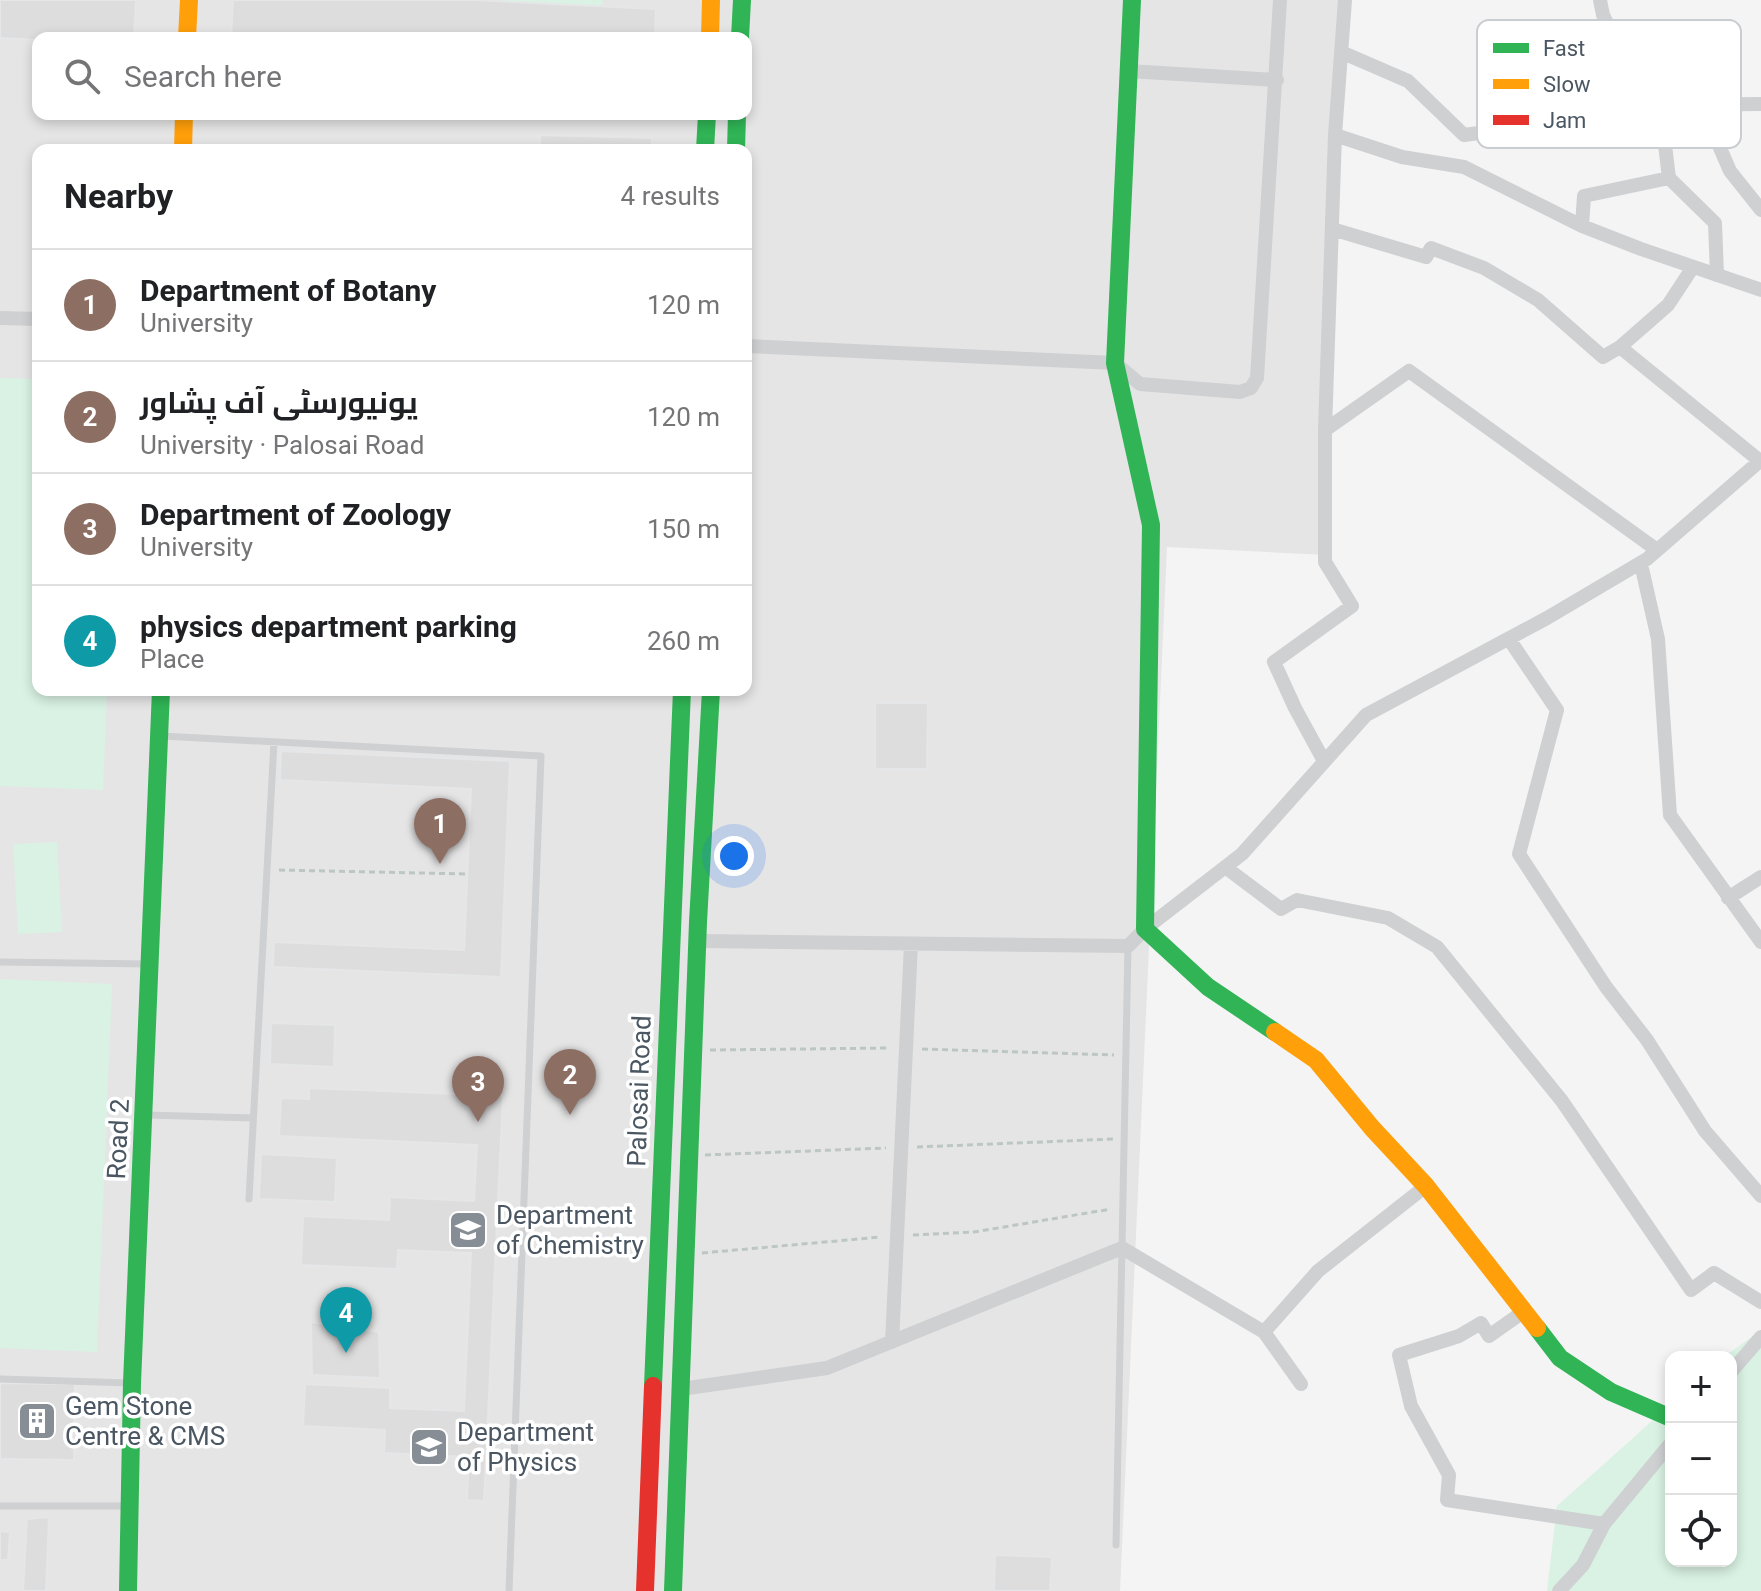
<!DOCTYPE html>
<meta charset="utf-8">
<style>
:root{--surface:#fff;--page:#f6f6f6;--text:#202124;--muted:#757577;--line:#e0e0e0;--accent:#d93025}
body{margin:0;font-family:Roboto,Cairo,sans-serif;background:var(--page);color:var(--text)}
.controls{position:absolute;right:24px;bottom:24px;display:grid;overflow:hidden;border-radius:16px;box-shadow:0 4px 12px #0003}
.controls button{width:72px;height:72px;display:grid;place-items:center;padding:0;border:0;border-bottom:2px solid var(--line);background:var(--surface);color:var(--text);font:40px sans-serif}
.you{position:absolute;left:734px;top:856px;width:28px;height:28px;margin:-20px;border:6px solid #fff;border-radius:50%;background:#1a73e8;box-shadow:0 0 0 12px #1a73e833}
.badge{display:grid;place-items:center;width:52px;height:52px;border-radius:50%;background:var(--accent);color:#fff;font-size:26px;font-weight:700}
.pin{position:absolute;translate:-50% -66px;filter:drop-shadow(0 2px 4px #0008)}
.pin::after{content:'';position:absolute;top:42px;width:28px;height:24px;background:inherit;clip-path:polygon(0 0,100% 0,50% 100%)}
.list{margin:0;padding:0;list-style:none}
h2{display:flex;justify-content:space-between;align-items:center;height:104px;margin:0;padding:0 32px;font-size:34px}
h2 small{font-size:26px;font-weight:400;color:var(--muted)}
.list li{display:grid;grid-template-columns:52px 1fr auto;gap:24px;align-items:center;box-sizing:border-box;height:112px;padding:0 32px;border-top:2px solid var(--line)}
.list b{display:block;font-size:30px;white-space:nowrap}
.list p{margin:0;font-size:26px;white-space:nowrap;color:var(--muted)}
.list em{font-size:26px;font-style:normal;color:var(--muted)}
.icon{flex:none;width:44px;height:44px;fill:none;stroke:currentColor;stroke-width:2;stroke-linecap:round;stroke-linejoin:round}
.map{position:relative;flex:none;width:1761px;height:1591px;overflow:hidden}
.search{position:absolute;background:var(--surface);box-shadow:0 4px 12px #0003;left:32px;top:32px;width:720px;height:88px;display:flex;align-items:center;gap:20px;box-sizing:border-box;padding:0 28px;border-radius:16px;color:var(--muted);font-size:30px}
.panel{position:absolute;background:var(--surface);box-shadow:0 4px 12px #0003;left:32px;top:144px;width:720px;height:552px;border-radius:16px}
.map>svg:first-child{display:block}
.education{fill:#e6e5e6;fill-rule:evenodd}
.green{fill:#d9f2e3}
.building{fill:#ddddde;stroke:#e5e6e7;stroke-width:2}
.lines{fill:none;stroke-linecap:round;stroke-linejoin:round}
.path{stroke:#bcc7c4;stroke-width:3;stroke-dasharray:6 4;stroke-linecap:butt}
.lane{stroke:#ced0d2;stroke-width:7}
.street{stroke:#ced0d2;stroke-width:14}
.fast{stroke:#30b455;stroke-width:18}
.slow{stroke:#ff9f0a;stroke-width:18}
.jam{stroke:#e5322d;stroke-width:18}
.labels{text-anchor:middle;stroke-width:7;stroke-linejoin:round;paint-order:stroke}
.street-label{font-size:26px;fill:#4a5661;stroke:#fff}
.poi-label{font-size:26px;fill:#4a5661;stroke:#fff;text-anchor:start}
.key{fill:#fff;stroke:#c9ccd0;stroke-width:2}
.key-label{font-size:22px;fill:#4a5661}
</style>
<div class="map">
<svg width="1761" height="1591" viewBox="0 0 1761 1591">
<rect width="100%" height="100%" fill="#f4f4f4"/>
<path class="education" d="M0 0H1345L1325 555 1167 547 1120 1591H0ZM38 38H746V114H38ZM38 150H746V690H38Z"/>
<path class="green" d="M475 0H603L602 7Z
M0 378 38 379V690H107L103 790 0 786Z
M57 842 62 932 18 934 13 844Z
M0 979 112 984 97 1352 0 1348Z
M1761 1330V1591H1547L1557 1506 1671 1404V1561H1731V1357H1724Z"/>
<path class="building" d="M0 0H136L134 38H38V40L0 38Z
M233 0H475L656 9 655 38H231Z
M540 135 652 138V150H540Z
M236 147 329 150H236Z
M466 690H539V693Z
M875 703H928L927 769H875Z
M281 751 510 761 501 977 273 967 274 942 464 950 471 789 280 780Z
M271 1023 335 1025 334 1067 270 1064Z
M309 1088 503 1096 484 1501 467 1500 469 1457 384 1453 385 1430 303 1426 305 1384 390 1388V1408L464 1411 471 1253 398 1250 397 1269 301 1265 303 1216 389 1220 390 1197 474 1201 477 1145 279 1136 281 1098 309 1099Z
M261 1154 337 1158 335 1202 259 1199Z
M311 1322 379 1332 380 1378 312 1375Z
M0 1383 75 1384 74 1460 0 1459Z
M49 1517 46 1591H23L27 1519Z
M0 1531 10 1532 8 1560H0Z
M995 1555 1052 1557 1050 1591H994Z"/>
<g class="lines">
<path class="path" d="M279 870 468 874
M922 1049 1114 1055
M710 1050 890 1048
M917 1147 1114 1139
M705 1155 886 1148
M913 1235 974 1232 1111 1209
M702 1253 881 1237"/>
<path class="lane" d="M162 736 541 756 509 1591
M0 962 149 964
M147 1115 253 1118
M249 1199 274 742
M0 1379 130 1383
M0 1506H126
M1116 1545 1128 947"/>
<path class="street" d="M1600 0 1603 15 1634 78 1654 105 1665 145 1669 178 1715 223 1717 275
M1341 52 1408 81 1464 135 1583 119 1654 105 1761 104
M1128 71 1277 80
M1701 104 1730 171 1761 210
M1335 135 1402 157 1464 167 1582 226 1641 249 1761 290
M1582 226 1584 196 1669 178
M1332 229 1426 257 1431 248 1484 268 1538 300 1603 357 1620 347
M1693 267 1668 305 1620 347 1760 461
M0 318 38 319
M746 346 1115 363 1140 384 1240 392 1251 388 1257 378 1280 0
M1325 430 1335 135 1345 0
M1641 564 1658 639 1670 815 1761 942
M1509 639 1557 710 1519 854 1606 987 1647 1040 1705 1131 1761 1196
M1324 761 1295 708 1274 662 1352 606 1325 562V430L1409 371 1657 550
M1225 867 1281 909 1297 900 1388 918 1437 947 1562 1101 1691 1290 1714 1273 1761 1302
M1728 898 1761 877
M698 941 1128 946 1145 929 1242 854 1366 715 1547 618 1647 559 1761 460
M1523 1312 1489 1336 1481 1323 1459 1336 1399 1355 1411 1406 1449 1475 1447 1500 1604 1524
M1264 1332 1318 1271 1426 1186
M892 1342 911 944
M1731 1372 1761 1337
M681 1389 827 1368 1122 1248 1264 1332 1301 1384
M1559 1591 1583 1565 1604 1524 1671 1443"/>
<path class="fast" d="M1132 0 1115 363 1151 525 1145 929 1208 987 1275 1032
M740 38 742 0
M705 150 707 114
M736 150 737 114
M1537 1328 1560 1358 1611 1392 1671 1418
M653 1386 682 690
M128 1591 132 1383 161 690
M673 1591 698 922 711 690"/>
<path class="slow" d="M187 38 189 0
M710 38 711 0
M183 150 184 114
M1275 1032 1316 1060 1372 1128 1426 1186 1537 1328"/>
<path class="jam" d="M645 1591 653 1386"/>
</g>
<defs>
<g id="university-square" transform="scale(2)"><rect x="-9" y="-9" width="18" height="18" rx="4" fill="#868d94" stroke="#fff"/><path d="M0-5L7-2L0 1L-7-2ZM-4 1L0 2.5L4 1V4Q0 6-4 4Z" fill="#fff"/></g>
<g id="building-square" transform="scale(2)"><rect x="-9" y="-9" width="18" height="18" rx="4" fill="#868d94" stroke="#fff"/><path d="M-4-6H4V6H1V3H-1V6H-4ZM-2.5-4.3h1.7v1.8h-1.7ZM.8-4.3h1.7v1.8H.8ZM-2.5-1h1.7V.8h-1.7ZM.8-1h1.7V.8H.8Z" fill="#fff"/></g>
</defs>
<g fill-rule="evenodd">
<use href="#university-square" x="468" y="1230"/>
<use href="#building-square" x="37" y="1421"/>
<use href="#university-square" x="429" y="1447"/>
</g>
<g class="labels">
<g class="street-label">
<text transform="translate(639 1091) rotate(-88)" y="9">Palosai Road</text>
<text transform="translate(118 1139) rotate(-87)" y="9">Road 2</text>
</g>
<g class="poi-label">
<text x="496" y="1224">Department<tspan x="496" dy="30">of Chemistry</tspan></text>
<text x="65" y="1415">Gem Stone<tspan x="65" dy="30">Centre &amp; CMS</tspan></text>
<text x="457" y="1441">Department<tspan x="457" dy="30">of Physics</tspan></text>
</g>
</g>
<rect x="1477" y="20" width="264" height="128" rx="12" class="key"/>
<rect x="1493" y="43" width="36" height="10" fill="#30b455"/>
<rect x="1493" y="79" width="36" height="10" fill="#ff9f0a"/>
<rect x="1493" y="115" width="36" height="10" fill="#e5322d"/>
<g class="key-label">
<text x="1543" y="56">Fast</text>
<text x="1543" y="92">Slow</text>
<text x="1543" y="128">Jam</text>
</g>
</svg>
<div class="controls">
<button>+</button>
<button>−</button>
<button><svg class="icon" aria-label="locate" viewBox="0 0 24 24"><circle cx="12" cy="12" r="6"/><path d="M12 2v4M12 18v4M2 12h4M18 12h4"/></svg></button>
</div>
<div class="you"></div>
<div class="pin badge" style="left:440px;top:864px;background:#8d6e63">1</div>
<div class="pin badge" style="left:570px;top:1115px;background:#8d6e63">2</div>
<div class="pin badge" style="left:478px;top:1122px;background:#8d6e63">3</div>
<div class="pin badge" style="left:346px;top:1353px;background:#0f9aa8">4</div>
<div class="search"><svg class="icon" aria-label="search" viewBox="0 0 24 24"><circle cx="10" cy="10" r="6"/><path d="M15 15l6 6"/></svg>Search here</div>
<section class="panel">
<h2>Nearby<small>4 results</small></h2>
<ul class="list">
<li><span class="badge" style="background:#8d6e63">1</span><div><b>Department of Botany</b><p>University</p></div><em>120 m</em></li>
<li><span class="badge" style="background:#8d6e63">2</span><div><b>یونیورسٹی آف پشاور</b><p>University · Palosai Road</p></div><em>120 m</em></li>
<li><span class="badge" style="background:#8d6e63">3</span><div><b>Department of Zoology</b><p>University</p></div><em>150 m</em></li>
<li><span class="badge" style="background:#0f9aa8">4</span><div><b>physics department parking</b><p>Place</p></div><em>260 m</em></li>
</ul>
</section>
</div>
